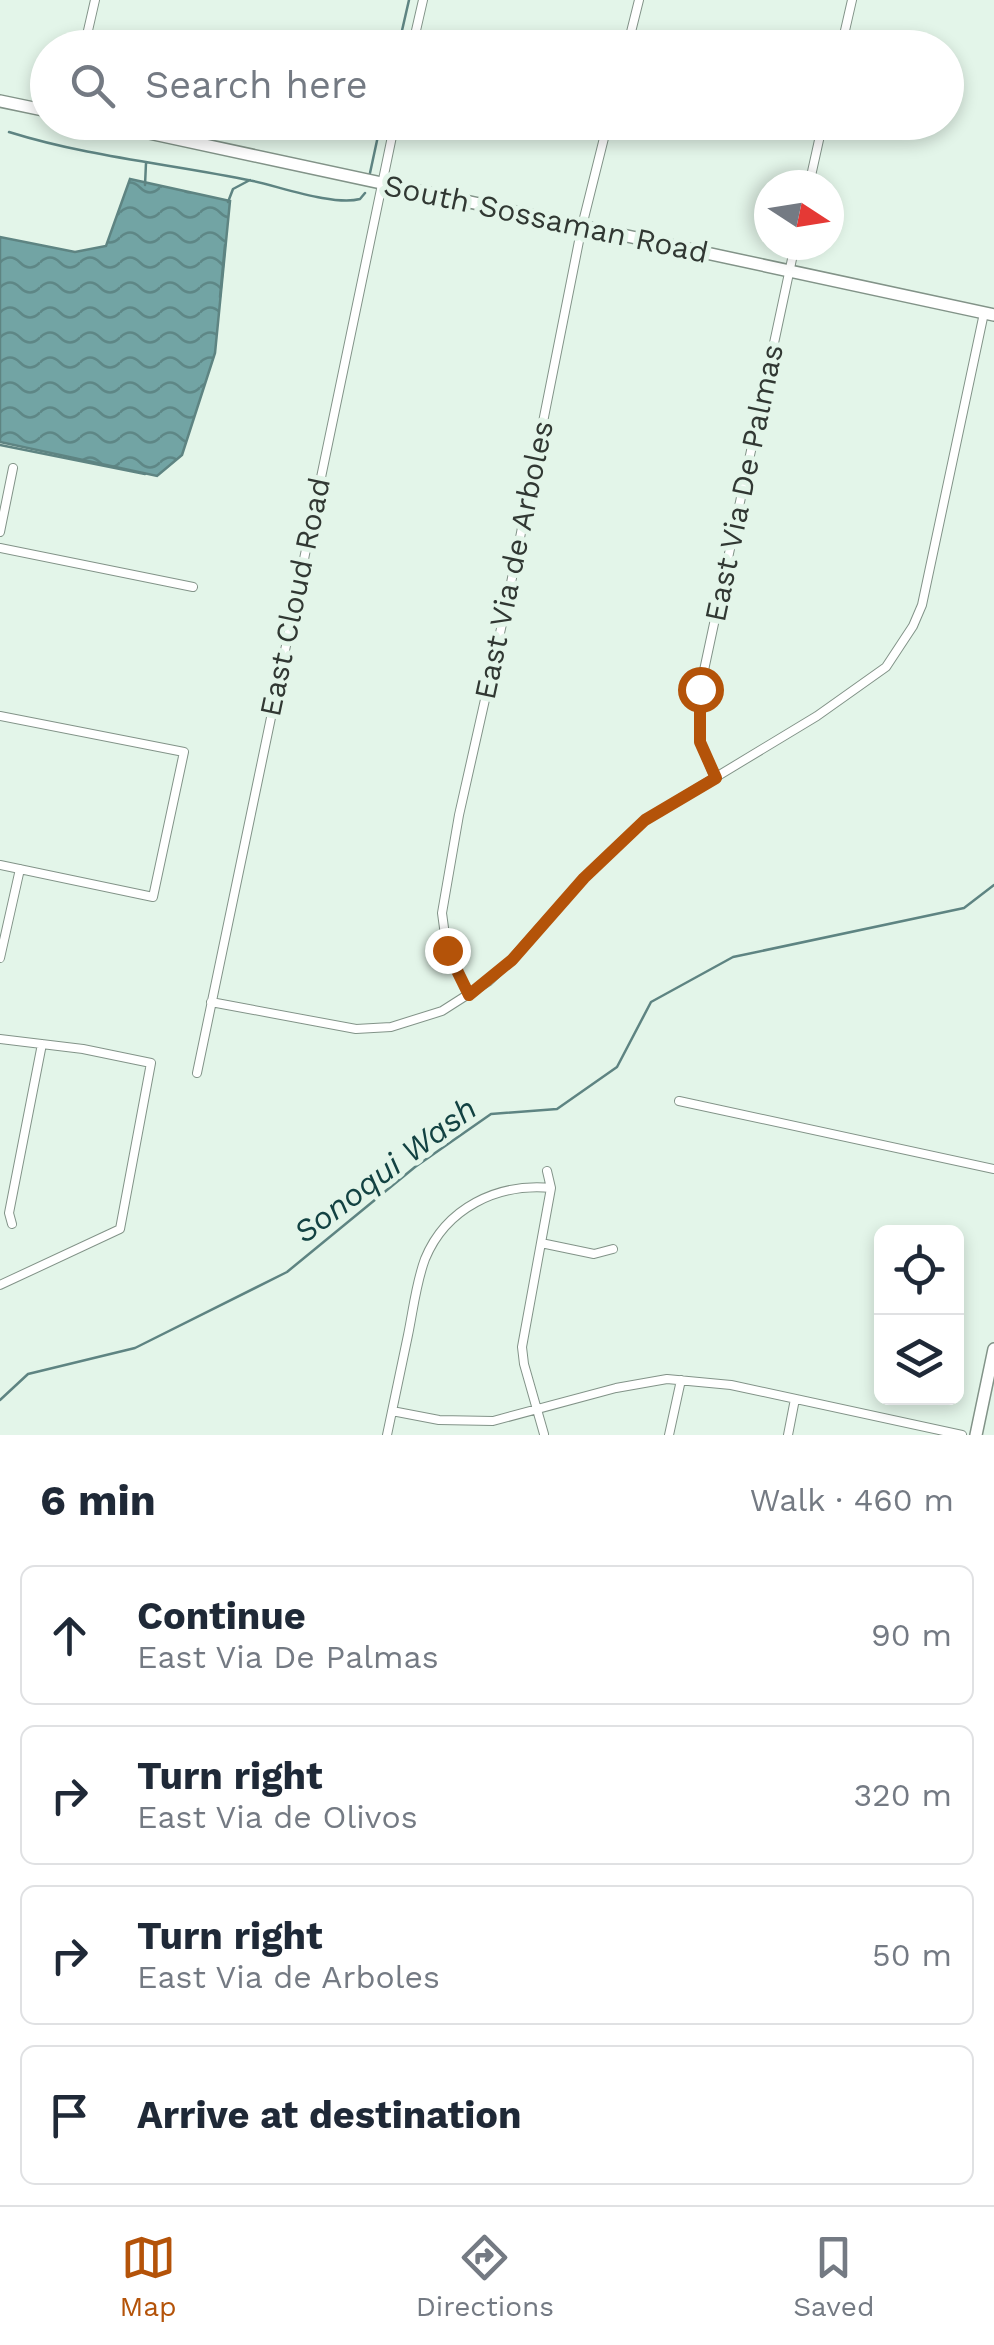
<!DOCTYPE html>
<meta charset="utf-8">
<style>
:root{--surface:#fff;--page:#f2f2f3;--text:#1f2937;--muted:#747a83;--line:#e0e1e3;--accent:#b45309}
body{margin:0;font-family:"Work Sans",sans-serif;background:var(--page);color:var(--text)}
.controls{position:absolute;right:30px;bottom:30px;display:grid;overflow:hidden;border-radius:15px;box-shadow:0 5px 15px #0003}
.controls button{width:90px;height:90px;display:grid;place-items:center;padding:0;border:0;border-bottom:2px solid var(--line);background:var(--surface);color:var(--text);font:50px sans-serif}
.compass{position:absolute;left:754px;top:170px;width:90px;height:90px;border-radius:50%;background:var(--surface);box-shadow:0 5px 15px #0003;rotate:102deg}
.stop{position:absolute;width:30px;height:30px;margin:-22px;border:8px solid #b45309;border-radius:50%;background:#fff}
.stop.end{background:#b45309;border-color:#fff;box-shadow:0 2px 10px #0008}
.list{margin:0;padding:0;list-style:none}
h2{display:flex;justify-content:space-between;align-items:center;height:130px;margin:0;padding:0 40px;font-size:42px}
h2 small{font-size:32px;font-weight:400;color:var(--muted)}
.list li{display:grid;grid-template-columns:65px 1fr auto;gap:30px;align-items:center;box-sizing:border-box;height:140px;margin:0 20px 20px;padding:0 20px;border:2px solid var(--line);border-radius:15px}
.list b{display:block;font-size:38px;white-space:nowrap}
.list p{margin:0;font-size:32px;white-space:nowrap;color:var(--muted)}
.list em{font-size:32px;font-style:normal;color:var(--muted)}
.icon{flex:none;width:55px;height:55px;fill:none;stroke:currentColor;stroke-width:2;stroke-linecap:round;stroke-linejoin:round}
.map{position:relative;flex:none;width:994px;height:1435px;overflow:hidden}
.search{position:absolute;background:var(--surface);box-shadow:0 5px 15px #0003;left:30px;right:30px;top:30px;height:110px;display:flex;align-items:center;gap:25px;box-sizing:border-box;padding:0 35px;border-radius:55px;color:var(--muted);font-size:38px}
.sheet{height:770px;background:var(--surface)}
nav{display:flex;justify-content:space-around;align-items:center;box-sizing:border-box;height:140px;border-top:2px solid var(--line);background:var(--surface);font-size:28px;color:var(--muted)}
nav a{display:grid;justify-items:center;gap:5px}
nav .on{color:var(--accent)}
.map>svg:first-child{display:block}
.water{fill:url(#water-waves);stroke:#5e8482;stroke-width:2.5}
.lines{fill:none;stroke-linecap:round;stroke-linejoin:round}
.stream{stroke:#5e8482;stroke-width:2.5}
.minor-casing{stroke:#829388;stroke-width:10}
.secondary-casing{stroke:#829388;stroke-width:14}
.minor{stroke:#fff;stroke-width:8}
.secondary{stroke:#fff;stroke-width:11}
.route{stroke:#b45309;stroke-width:12}
.labels{text-anchor:middle;stroke-width:10;stroke-linejoin:round;paint-order:stroke}
.street-label{font-size:30px;fill:#313833;stroke:#e3f5e9}
.water-label{font-size:32px;font-style:italic;fill:#124242;stroke:#e3f5e9}
</style>
<div class="map">
<svg width="994" height="1435" viewBox="0 0 994 1435">
<defs>
<pattern id="water-waves" width="16" height="10" patternUnits="userSpaceOnUse" patternTransform="scale(2.5)"><rect width="16" height="10" fill="#72a4a4"/><path d="M0 5q4-4 8 0t8 0" fill="none" stroke="#5e8786"/></pattern>
</defs>
<rect width="100%" height="100%" fill="#e3f5e9"/>
<path class="water" d="M130 179 230 201 215 353 182 455 157 476 0 442V237L75 252 106 246Z"/>
<g class="lines">
<path class="stream" d="M398 48 409 0
M9 132C89 157 171 164 253 181 281 187 334 206 360 199L365 193
M370 173 381 122
M145 185 146 163
M228 202 233 189 250 180
M220 297 225 245
M0 445 145 474
M0 1400 28 1374 135 1348 287 1272 415 1167 491 1114 557 1109 617 1067 651 1002 733 957 964 908 994 885"/>
<g class="minor-casing">
<path id="minor" d="M84 48 95 0
M412 48 423 0
M627 48 639 0
M841 48 852 0
M809 185 823 122
M0 532 13 468
M0 548 193 587
M0 716 184 752 153 897 0 865
M715 778 700 742V689L795 245
M0 958 20 869
M469 995 447 950 442 913 459 815 509 593 582 226 608 122
M211 1002 356 1029 391 1027 442 1011 489 981 511 960 584 878 645 820 817 716 886 667 913 626 922 605 984 313
M0 1039 83 1049 151 1063 120 1229 0 1285
M197 1073 395 122
M679 1101 994 1169
M12 1224 9 1213 42 1044
M541 1243 594 1254 613 1249
M392 1411 439 1420 493 1421 616 1388 667 1379 731 1385 962 1435
M544 1434 524 1364 522 1347 551 1188 547 1171
M387 1435C394 1402 401 1369 408 1335 413 1311 416 1283 425 1259 446 1208 497 1183 551 1188
M669 1435 681 1380
M788 1435 795 1399"/>
</g>
<g class="secondary-casing">
<path id="secondary" d="M0 101 48 111
M98 122 994 315
M976 1435 994 1349"/>
</g>
<use href="#minor" class="minor"/>
<use href="#secondary" class="secondary"/>
</g>
<g class="lines">
<path class="route" d="M447 950 469 995 512 960 584 878 645 820 716 778 700 742V689"/>
</g>
<g class="labels">
<g class="street-label">
<text transform="translate(546 219) rotate(12)" y="10">South Sossaman Road</text>
<text transform="translate(744 483) rotate(-78)" y="10">East Via De Palmas</text>
<text transform="translate(514 560) rotate(-78)" y="10">East Via de Arboles</text>
<text transform="translate(295 597) rotate(-78)" y="10">East Cloud Road</text>
</g>
<g class="water-label">
<text transform="translate(385 1170) rotate(-37)" y="11">Sonoqui Wash</text>
</g>
</g>
</svg>
<div class="controls">
<button><svg class="icon" aria-label="locate" viewBox="0 0 24 24"><circle cx="12" cy="12" r="6"/><path d="M12 2v4M12 18v4M2 12h4M18 12h4"/></svg></button>
<button><svg class="icon" aria-label="layers" viewBox="0 0 24 24"><path d="M12 4l9 5-9 5-9-5zM3 14l9 5 9-5"/></svg></button>
</div>
<svg class="compass" viewBox="-18 -18 36 36"><path d="M0-13l5 13h-10z" fill="#e53935"/><path d="M0 13l5-13h-10z" fill="#747a83"/></svg>
<div class="stop" style="left:700px;top:689px"></div>
<div class="stop end" style="left:447px;top:950px"></div>
<div class="search"><svg class="icon" aria-label="search" viewBox="0 0 24 24"><circle cx="10" cy="10" r="6"/><path d="M15 15l6 6"/></svg>Search here</div>
</div>
<section class="sheet">
<h2>6 min<small>Walk · 460 m</small></h2>
<ul class="list">
<li><svg class="icon" aria-label="ahead" viewBox="0 0 24 24"><path d="M12 20V5M6 11l6-6 6 6"/></svg><div><b>Continue</b><p>East Via De Palmas</p></div><em>90 m</em></li>
<li><svg class="icon" aria-label="right" viewBox="0 0 24 24"><path d="M7 20v-9h11M14 6l5 5-5 5"/></svg><div><b>Turn right</b><p>East Via de Olivos</p></div><em>320 m</em></li>
<li><svg class="icon" aria-label="right" viewBox="0 0 24 24"><path d="M7 20v-9h11M14 6l5 5-5 5"/></svg><div><b>Turn right</b><p>East Via de Arboles</p></div><em>50 m</em></li>
<li><svg class="icon" aria-label="arrive" viewBox="0 0 24 24"><path d="M6 21V4h12l-3 4 3 4H6"/></svg><div><b>Arrive at destination</b></div></li>
</ul>
</section>
<nav>
<a class="on"><svg class="icon" aria-label="map" viewBox="0 0 24 24"><path d="M3 6l6-2 6 2 6-2v14l-6 2-6-2-6 2zM9 4v14M15 6v14"/></svg>Map</a>
<a><svg class="icon" aria-label="directions" viewBox="0 0 24 24"><path d="M12 3l9 9-9 9-9-9zM9 14v-3h6M13 9l2 2-2 2"/></svg>Directions</a>
<a><svg class="icon" aria-label="saved" viewBox="0 0 24 24"><path d="M7 4h10v16l-5-4-5 4z"/></svg>Saved</a>
</nav>
